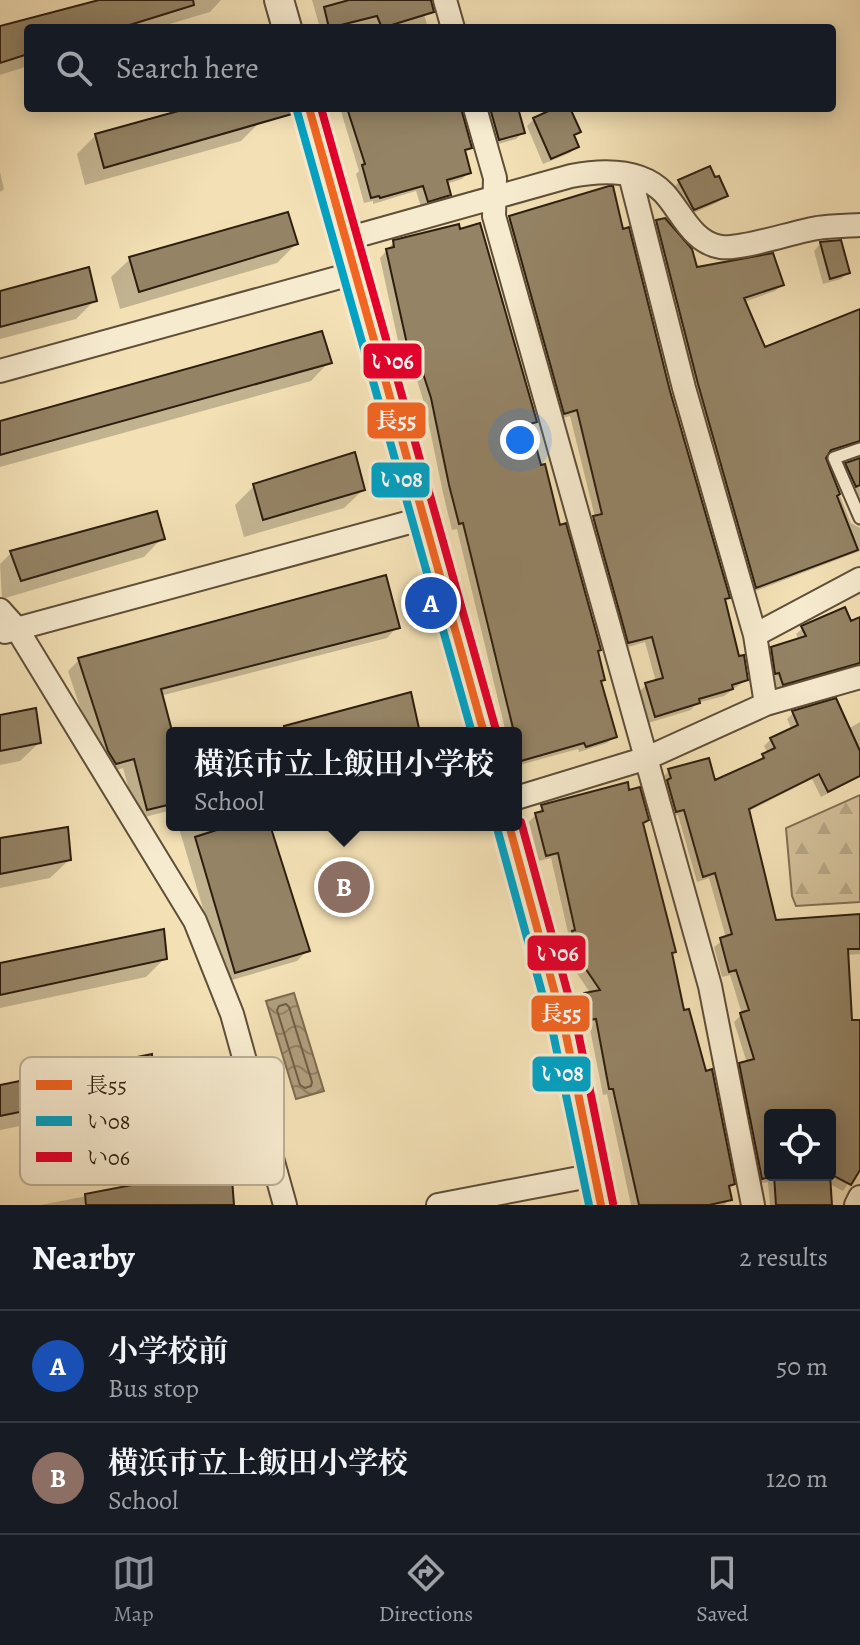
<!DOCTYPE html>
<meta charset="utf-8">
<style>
:root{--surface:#171b24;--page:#242831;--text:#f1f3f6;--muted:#9ea1a6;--line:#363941;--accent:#8c9099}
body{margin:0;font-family:Alegreya,"Noto Serif JP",serif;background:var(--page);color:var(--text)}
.controls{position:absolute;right:24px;bottom:24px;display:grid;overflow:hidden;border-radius:8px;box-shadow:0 4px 20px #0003}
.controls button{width:72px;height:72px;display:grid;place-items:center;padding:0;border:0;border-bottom:2px solid var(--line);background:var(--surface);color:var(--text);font:40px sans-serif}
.you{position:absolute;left:520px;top:440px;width:28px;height:28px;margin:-20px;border:6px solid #fff;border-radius:50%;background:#1a73e8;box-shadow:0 0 0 12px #1a73e833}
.badge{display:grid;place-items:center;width:52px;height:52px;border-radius:50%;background:var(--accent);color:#fff;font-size:26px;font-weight:700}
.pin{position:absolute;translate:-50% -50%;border:4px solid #fff;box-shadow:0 2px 8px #0006}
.popup{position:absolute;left:166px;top:727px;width:356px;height:104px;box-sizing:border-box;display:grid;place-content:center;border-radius:8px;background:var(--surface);filter:drop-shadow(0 2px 6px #0005);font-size:26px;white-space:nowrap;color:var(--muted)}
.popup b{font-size:30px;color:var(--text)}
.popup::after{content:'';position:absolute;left:50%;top:100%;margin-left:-16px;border:16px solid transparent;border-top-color:var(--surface)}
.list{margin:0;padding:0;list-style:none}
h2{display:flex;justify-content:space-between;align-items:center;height:104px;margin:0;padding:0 32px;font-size:34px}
h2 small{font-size:26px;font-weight:400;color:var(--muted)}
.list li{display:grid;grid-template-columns:52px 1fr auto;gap:24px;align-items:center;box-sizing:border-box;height:112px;padding:0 32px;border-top:2px solid var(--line)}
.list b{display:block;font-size:30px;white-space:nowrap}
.list p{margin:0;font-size:26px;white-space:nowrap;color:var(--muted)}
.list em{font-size:26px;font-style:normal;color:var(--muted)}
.icon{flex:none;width:44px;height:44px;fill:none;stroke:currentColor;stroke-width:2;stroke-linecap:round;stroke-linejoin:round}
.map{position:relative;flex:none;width:860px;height:1205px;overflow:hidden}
.search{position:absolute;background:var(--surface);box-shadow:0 4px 20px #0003;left:24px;right:24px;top:24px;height:88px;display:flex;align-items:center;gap:20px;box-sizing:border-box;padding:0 28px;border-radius:8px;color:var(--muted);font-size:30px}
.sheet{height:328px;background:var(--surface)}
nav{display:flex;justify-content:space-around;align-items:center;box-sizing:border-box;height:112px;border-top:2px solid var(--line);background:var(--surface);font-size:22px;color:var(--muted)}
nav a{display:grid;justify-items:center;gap:4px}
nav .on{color:var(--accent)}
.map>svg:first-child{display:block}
.forest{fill:url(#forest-firs);stroke:#806e54;stroke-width:2}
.water{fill:url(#water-waves);stroke:#7c6b51;stroke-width:2}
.shadow{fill:#0003;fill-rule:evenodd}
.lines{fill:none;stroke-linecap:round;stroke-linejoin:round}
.shore{stroke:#6f5e46;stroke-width:2}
.building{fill:#948365;stroke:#2e1e0f;stroke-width:2}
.service-casing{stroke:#5f4e38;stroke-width:15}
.minor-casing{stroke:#5f4e38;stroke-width:26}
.tertiary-casing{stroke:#5f4e38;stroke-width:32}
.service{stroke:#f7ebcf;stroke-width:11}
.minor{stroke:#f7ebcf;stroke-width:22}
.tertiary{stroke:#f7ebcf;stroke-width:28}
.bus-1-casing{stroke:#f7ebcf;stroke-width:14}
.bus-2-casing{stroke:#f7ebcf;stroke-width:14}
.bus-3-casing{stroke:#f7ebcf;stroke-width:14}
.bus-1{stroke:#f26522;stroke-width:8}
.bus-2{stroke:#02a2c4;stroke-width:8}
.bus-3{stroke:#e4002b;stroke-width:8}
.key{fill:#f7ebcf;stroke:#bbae95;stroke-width:2}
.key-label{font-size:22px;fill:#2e1e0f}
.line-badge{stroke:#f7ebcf;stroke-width:3}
.badge-label{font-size:22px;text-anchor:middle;font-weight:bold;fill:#fff}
</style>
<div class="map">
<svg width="860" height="1205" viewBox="0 0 860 1205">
<defs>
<pattern id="forest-firs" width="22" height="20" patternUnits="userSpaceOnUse" patternTransform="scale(2)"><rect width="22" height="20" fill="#d2bf99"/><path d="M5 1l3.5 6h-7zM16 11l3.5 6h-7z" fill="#b5a483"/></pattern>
<pattern id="water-waves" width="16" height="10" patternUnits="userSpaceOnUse" patternTransform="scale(2)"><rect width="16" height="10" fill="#b09e7d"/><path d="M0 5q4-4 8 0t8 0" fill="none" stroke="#908065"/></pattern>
</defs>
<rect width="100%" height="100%" fill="#f3e0b5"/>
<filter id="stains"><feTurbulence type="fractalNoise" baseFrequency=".0025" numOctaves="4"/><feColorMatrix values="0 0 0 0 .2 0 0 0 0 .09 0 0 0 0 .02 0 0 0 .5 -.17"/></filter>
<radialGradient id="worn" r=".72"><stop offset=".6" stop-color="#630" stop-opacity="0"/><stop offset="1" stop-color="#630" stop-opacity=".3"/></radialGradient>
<path class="forest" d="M860 795V902L796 906 792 896 786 828Z"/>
<path class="water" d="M294 993 324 1091 296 1099 266 1001Z"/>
<path class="shadow" d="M105 0H221L210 12 156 28H28V66L0 75V29Z
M312 0H420L428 28H320Z
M196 108H257L260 122 241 141 85 185 77 154 96 135Z
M340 108H460L470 147 464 153 469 172 462 179 446 184 449 194 442 201 421 207 416 191 373 204V201L364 203 356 174 359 171Z
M480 108H516L522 133 516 139 492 146Z
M560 108H568L578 131 573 137 577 146 570 153 543 164 527 126 534 119Z
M0 172 4 189 0 192Z
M680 181 725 195 718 202 687 216 673 188Z
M510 218 668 392 727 597 723 601 746 680 724 696 697 703 691 710 648 723 639 692 646 685 656 682 645 642 622 649 587 525 595 517 570 416 557 420 503 225Z
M657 222 695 269 782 285 775 291 744 302 764 349 860 311V417L855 441 848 447 824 456 851 523 860 528V551L750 593 650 229Z
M394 242 535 421 528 427 603 680 599 683 614 736 607 743 579 752 578 749 516 766V733H506L457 529 452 530 443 493 425 406 407 348 400 350 380 258Z
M839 242 848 272 841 279 823 284 814 251 820 244Z
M296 244 277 263 120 309 111 277 130 259Z
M0 293 95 300 76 319 0 339Z
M329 362 311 381 0 467V423Z
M860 460V518L840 471 847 465Z
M254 486 363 490 344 508 244 537 235 505Z
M162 538 144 557 2 599 0 564 11 553Z
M860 619V672L776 690 765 655 772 649 799 640 796 634 803 628 850 624Z
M397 627 387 638 160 696 172 739V810L137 819 123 768 105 774 98 762 68 671 79 660Z
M410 694 418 733H266Z
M793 713 848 729 860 722V777L821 797 812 779 747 812 774 922 860 918V954L847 955 851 1022H860V1166L843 1191 828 1183 830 1205H770L768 1182 756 1184 734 1071 740 1064 747 1063 734 1022 742 1014 730 975 722 977 714 947 726 938 709 878 697 882 678 815 669 818 661 788 665 784 663 777 669 771 714 783 756 763 768 754 764 746 771 739 791 728 787 719ZM770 1115H830V1175H770Z
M0 717 39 743 20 761 0 765Z
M543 807 641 825 674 951 671 955 683 1013 733 1184 727 1189 730 1199 724 1205H631L607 1094 603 1095 589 1024 583 1026 578 1002 585 995 591 994 570 963 566 940 569 937 551 858 539 861 529 822Z
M178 825H268L308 950 297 961 225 982Z
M0 840 69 860 50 878 0 888Z
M165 958 146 977 0 1008V965Z
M151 1085 132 1104 0 1130V1087Z
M229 1169 230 1205H40Z"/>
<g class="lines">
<path class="shore" d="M286 1004 289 1007 312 1082 311 1086 305 1088 300 1085 277 1010 279 1006Z"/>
</g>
<path class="building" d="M99 0H193L194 5 120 28H28V54L0 63V26Z
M349 0H431L434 12 382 28 377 16 329 28 324 7Z
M189 108H291L292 114 104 168 95 134Z
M347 108H461L472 148 465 150 471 173 447 180 451 195 428 202 423 186 380 198 379 196 371 198 362 165 365 164Z
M490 108H518L525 133 499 140Z
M555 108H570L581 132 574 135 579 147 551 159 533 118Z
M710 166 715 177 719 176 728 196 694 210 678 180Z
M609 186H613L623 229 629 227 670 391 730 598 725 599 739 656 744 655 748 680 732 685 733 689 699 699 700 703 655 717 645 683 663 678 652 637 628 643 593 516 602 514 577 410 564 414 509 216Z
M288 212 298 244 139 292 129 257Z
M665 218 692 249 697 267 773 253 784 285 744 298 765 347 860 309V441L831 450 826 458 840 494 837 496 858 550 756 588 698 384 656 220Z
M480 223 537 422 530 424 541 465 545 464 560 525 566 523 601 650 598 651 605 680 601 681 617 737 586 747 584 743 521 761 463 523 459 524 449 485 431 398 413 343 407 344 386 249 394 247 393 240 398 239 459 224 460 229Z
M841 240 850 273 830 279 820 242Z
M89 267 97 301 0 327V291Z
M322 331 332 363 0 455V421Z
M355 452 365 490 263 520 253 484Z
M860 458V485L856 487 845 463Z
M157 511 165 539 21 581 10 551Z
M386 575 400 628 161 689 172 731V804L147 810 134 759 116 764 108 751 78 658Z
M845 607 851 621 860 617V663L783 685 779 673 775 674 771 647 806 636 801 626Z
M411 692 420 733H285L284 726Z
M836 698 860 751V776L828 792 819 774 749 809 776 920 860 914V949H848L852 1020H860V1170L851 1185 830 1174V1115H770V1177L762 1179 739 1063 754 1059 740 1013 749 1010 736 970 729 972 720 938 732 934 715 873 703 877 684 810 676 812 667 780 671 778 668 769 709 758 715 780 764 758 762 754 775 748 770 738 798 725 792 711Z
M36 708 41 743 0 751V715Z
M628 782 629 790 640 787 649 820 643 823 676 952 672 953 684 1010 689 1009 706 1071 712 1069 735 1184 729 1186 732 1200 709 1205H639L613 1089H609L596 1019 589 1020 584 993 600 990 577 956 572 931 575 930 558 853 546 856 535 813 543 811 541 805Z
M232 825H270L310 951 235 973 195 837Z
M68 827 71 860 0 874V838Z
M164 929 167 959 0 995V963Z
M152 1054 153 1085 0 1116V1085Z
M231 1166 234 1205H86L85 1194Z
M774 1175H830L832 1205H776Z"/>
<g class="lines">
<g class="service-casing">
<path id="service" d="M860 449 834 458 860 518"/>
</g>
<g class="minor-casing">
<path id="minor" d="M445 0 453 28
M475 108 495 178 494 216 710 986 753 1205
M346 239 571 176C602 170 640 168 664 193 681 211 692 243 721 247 741 250 793 232 817 228 831 226 846 226 860 225
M0 371 355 273
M0 610 17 629 195 921 232 1014 285 1205
M5 632 425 518
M755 635 860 579
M766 704 860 677
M516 798 647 758 766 704 755 635 684 388 630 175
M438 1205 595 1175
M856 1205 860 1197"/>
</g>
<g class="tertiary-casing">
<path id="tertiary" d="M279 0 287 28
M309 108 484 733
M509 825 565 1030 601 1205"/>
</g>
<use href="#service" class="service"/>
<use href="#minor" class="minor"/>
<use href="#tertiary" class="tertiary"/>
<g class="bus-1-casing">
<path id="bus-1" d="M309 108 484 733
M509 825 565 1030 601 1205"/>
</g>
<g class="bus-2-casing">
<path id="bus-2" d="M297 111 472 733
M497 828 553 1033 589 1205"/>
</g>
<g class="bus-3-casing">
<path id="bus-3" d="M321 108 496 730
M521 822 577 1027 613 1203"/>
</g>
<use href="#bus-1" class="bus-1"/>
<use href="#bus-2" class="bus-2"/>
<use href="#bus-3" class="bus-3"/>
</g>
<rect x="20" y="1057" width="264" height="128" rx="12" class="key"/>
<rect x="36" y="1080" width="36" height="10" fill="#f26522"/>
<rect x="36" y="1116" width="36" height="10" fill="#02a2c4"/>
<rect x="36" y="1152" width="36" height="10" fill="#e4002b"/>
<g class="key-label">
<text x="86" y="1093">長55</text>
<text x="86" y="1129">い08</text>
<text x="86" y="1165">い06</text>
</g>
<g class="line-badge">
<rect x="362" y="342" width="61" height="38" rx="8" fill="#e4002b"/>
<rect x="366" y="401" width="61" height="39" rx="8" fill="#f26522"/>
<rect x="370" y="461" width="61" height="38" rx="8" fill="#02a2c4"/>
<rect x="526" y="934" width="61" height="38" rx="8" fill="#e4002b"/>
<rect x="530" y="994" width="61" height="39" rx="8" fill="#f26522"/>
<rect x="531" y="1055" width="61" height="38" rx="8" fill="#02a2c4"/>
</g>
<g class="badge-label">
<text x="392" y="369">い06</text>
<text x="396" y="428">長55</text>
<text x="401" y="487">い08</text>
<text x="557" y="961">い06</text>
<text x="561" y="1021">長55</text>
<text x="562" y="1081">い08</text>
</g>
<rect width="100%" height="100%" filter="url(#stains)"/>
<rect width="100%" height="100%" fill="url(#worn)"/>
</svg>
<div class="controls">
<button><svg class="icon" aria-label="locate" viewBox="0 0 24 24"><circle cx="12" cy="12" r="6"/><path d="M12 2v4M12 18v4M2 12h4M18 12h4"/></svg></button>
</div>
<div class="you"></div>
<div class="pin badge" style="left:431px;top:603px;background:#1a4fb4">A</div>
<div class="pin badge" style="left:344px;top:887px;background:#8d6e63">B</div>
<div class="popup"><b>横浜市立上飯田小学校</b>School</div>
<div class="search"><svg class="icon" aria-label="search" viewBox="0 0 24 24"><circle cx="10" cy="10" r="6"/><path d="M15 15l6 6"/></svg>Search here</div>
</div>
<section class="sheet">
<h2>Nearby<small>2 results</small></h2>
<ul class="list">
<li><span class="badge" style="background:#1a4fb4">A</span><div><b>小学校前</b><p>Bus stop</p></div><em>50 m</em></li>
<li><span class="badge" style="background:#8d6e63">B</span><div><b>横浜市立上飯田小学校</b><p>School</p></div><em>120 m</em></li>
</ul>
</section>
<nav>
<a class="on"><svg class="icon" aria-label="map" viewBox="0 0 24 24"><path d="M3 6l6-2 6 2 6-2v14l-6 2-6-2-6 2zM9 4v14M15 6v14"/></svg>Map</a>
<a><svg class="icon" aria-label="directions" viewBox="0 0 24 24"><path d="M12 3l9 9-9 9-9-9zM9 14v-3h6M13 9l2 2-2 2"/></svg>Directions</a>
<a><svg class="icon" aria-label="saved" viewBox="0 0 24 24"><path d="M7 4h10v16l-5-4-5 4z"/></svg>Saved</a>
</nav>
